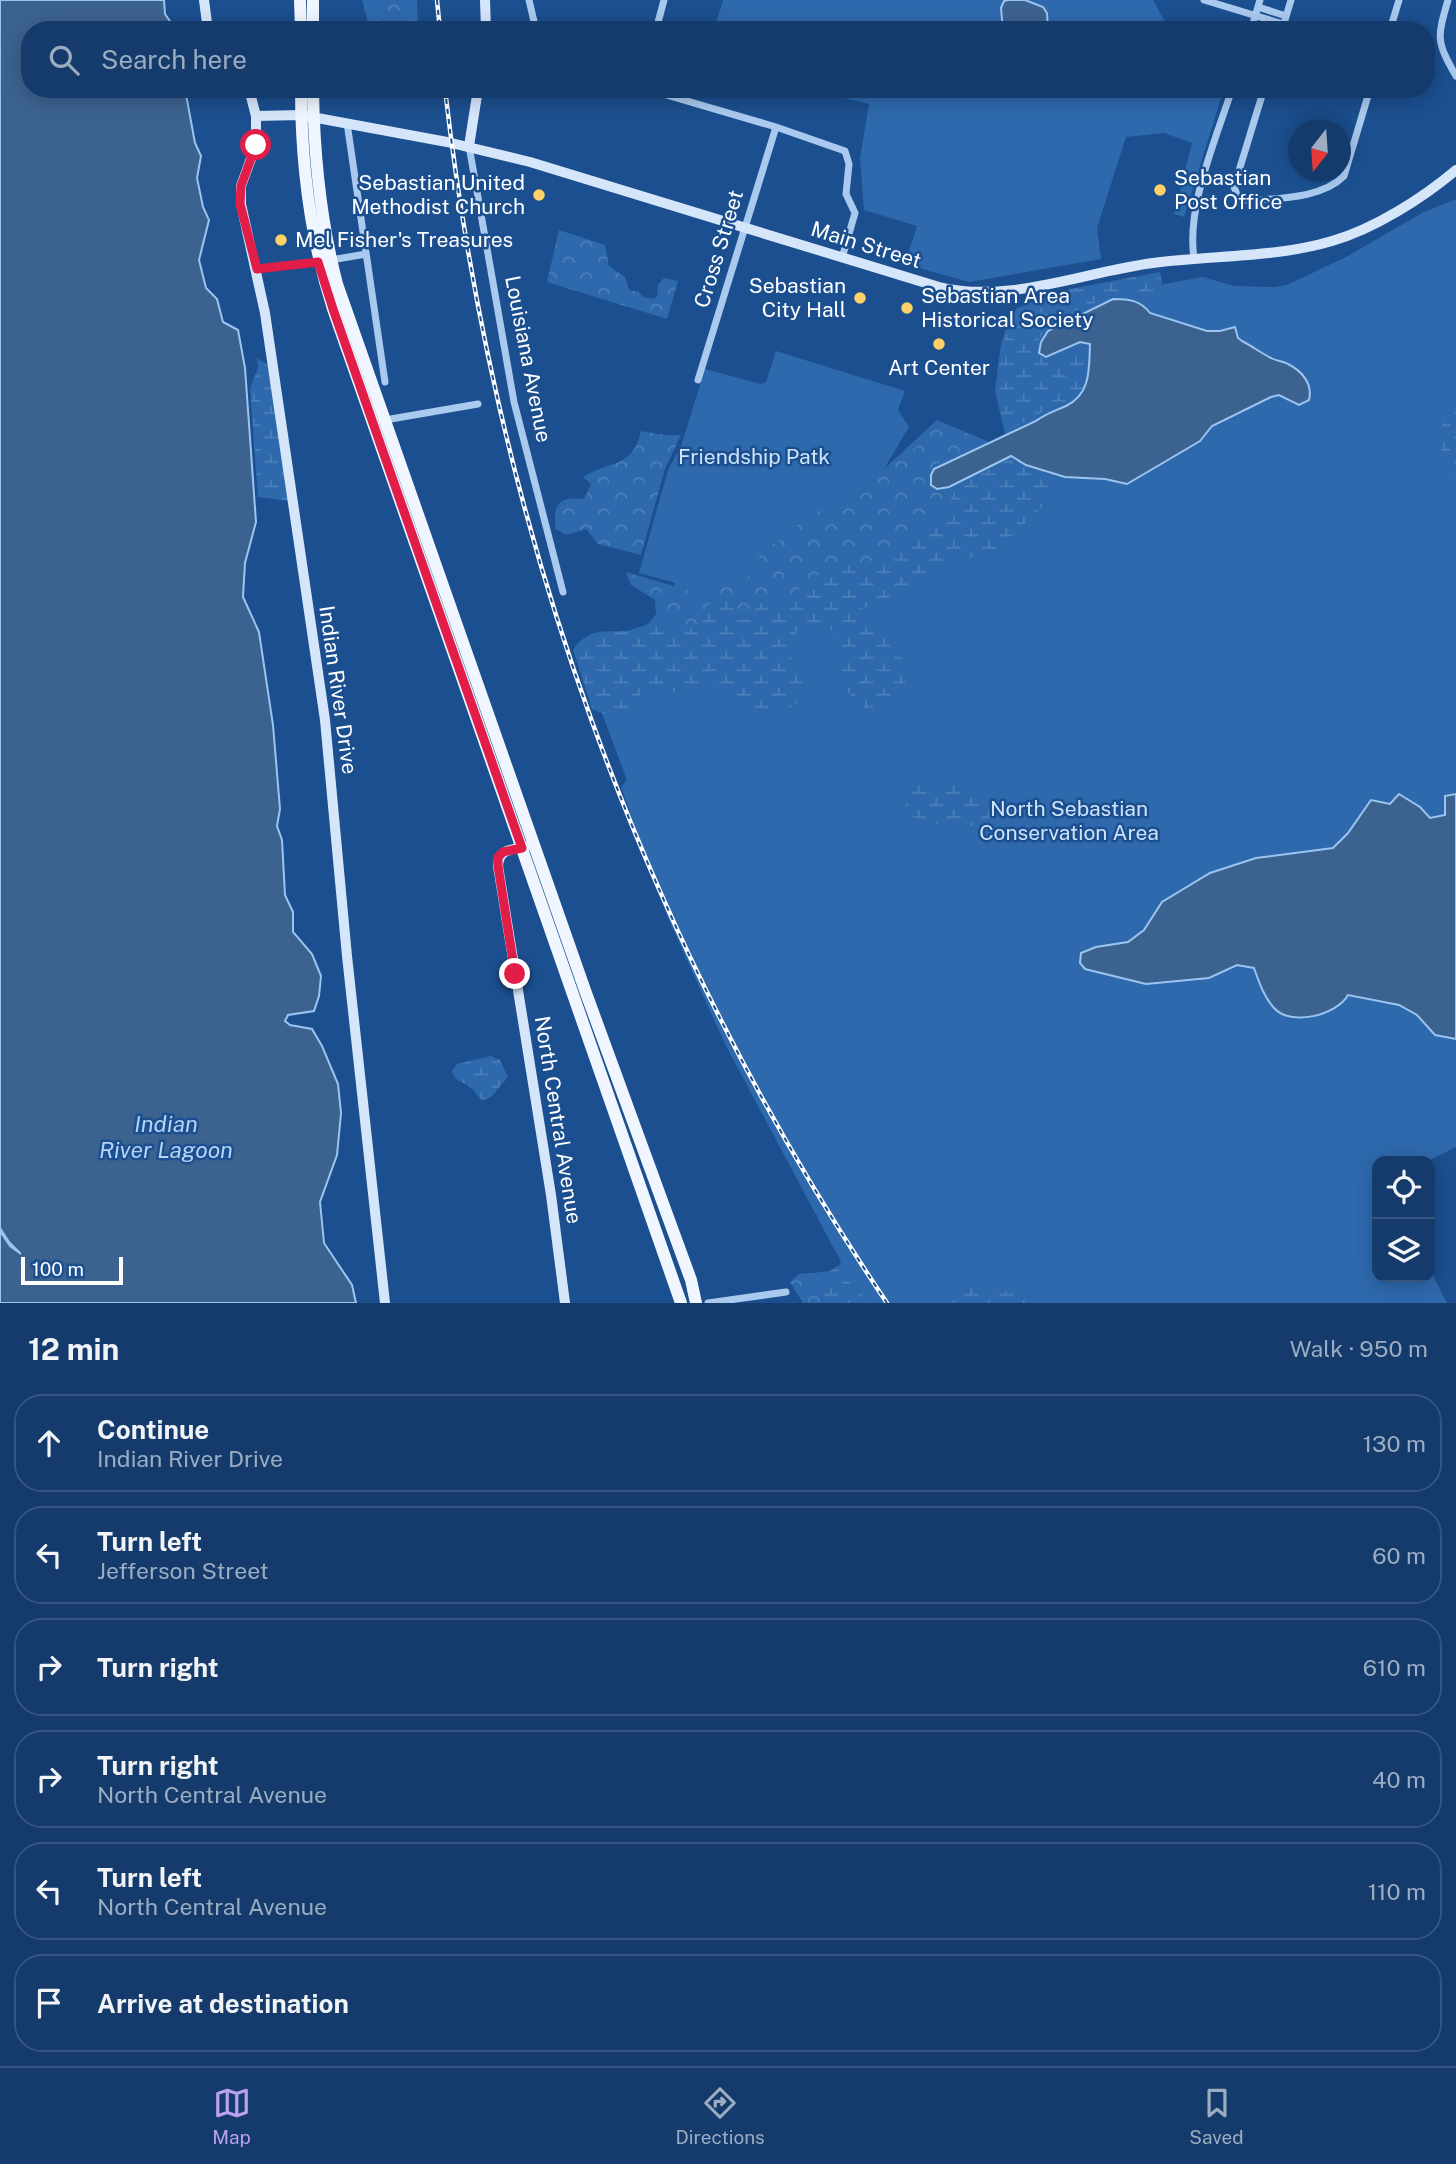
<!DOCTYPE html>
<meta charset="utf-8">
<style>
:root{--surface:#143b6b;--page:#1d4271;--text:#f1f3f6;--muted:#9dadc1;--line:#33557e;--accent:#bca0f2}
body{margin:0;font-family:"Public Sans",sans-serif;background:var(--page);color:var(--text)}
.controls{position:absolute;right:21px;bottom:21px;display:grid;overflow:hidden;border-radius:14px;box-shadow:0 4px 18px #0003}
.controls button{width:63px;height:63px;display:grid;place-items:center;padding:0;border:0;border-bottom:2px solid var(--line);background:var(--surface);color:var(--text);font:35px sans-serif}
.compass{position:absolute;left:1288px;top:119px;width:63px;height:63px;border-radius:50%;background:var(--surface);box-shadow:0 4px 18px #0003;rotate:197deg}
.scale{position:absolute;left:21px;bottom:18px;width:102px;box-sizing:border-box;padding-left:7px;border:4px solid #fff;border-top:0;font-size:19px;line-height:24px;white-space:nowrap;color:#fff;-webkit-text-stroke:5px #1b4f8f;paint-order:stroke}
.stop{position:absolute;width:21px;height:21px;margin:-16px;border:5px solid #e11d48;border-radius:50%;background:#fff}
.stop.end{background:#e11d48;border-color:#fff;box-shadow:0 2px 7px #0008}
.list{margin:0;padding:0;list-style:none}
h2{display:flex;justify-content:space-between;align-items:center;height:91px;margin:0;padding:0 28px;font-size:30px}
h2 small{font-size:23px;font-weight:400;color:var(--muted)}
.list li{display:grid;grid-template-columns:46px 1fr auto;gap:21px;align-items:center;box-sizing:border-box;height:98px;margin:0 14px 14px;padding:0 14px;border:2px solid var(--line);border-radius:28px}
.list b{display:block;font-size:26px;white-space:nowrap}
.list p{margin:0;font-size:23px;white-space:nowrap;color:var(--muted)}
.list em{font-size:23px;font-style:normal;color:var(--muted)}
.icon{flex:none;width:38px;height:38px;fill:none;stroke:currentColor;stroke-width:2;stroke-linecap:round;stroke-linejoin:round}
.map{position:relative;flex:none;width:1456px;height:1303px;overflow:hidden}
.search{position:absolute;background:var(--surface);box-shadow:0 4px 18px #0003;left:21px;right:21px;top:21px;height:77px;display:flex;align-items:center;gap:18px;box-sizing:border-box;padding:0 24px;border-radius:28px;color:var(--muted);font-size:26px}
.sheet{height:763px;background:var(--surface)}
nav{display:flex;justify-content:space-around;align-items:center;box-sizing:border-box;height:98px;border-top:2px solid var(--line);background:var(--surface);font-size:19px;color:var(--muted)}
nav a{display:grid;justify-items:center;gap:4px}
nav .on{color:var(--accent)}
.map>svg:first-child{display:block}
.green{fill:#2e69ad}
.forest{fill:url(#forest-crowns)}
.wetland{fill:url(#wetland-marsh)}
.water{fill:#3c6290;stroke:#9cc4f0;stroke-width:2}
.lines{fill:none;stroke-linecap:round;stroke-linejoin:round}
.street{stroke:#a9c9ee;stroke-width:7}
.secondary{stroke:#d6e6fa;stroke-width:10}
.primary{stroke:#f0f6ff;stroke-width:12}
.rail-casing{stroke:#fff;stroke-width:4.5}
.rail{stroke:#1b4f8f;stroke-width:2;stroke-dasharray:5;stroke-linecap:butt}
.route{stroke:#e11d48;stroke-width:9}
.poi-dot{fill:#ffd166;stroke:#1b4f8f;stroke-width:2.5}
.labels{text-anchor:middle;stroke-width:5;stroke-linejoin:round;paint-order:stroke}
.poi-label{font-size:21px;fill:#fff;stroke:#1b4f8f;text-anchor:start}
.street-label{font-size:21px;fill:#fff;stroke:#1b4f8f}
.park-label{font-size:21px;fill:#cfe3fa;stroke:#1b4f8f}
.water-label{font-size:23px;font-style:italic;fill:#b5d3f5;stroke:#1b4f8f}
</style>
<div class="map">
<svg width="1456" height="1303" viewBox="0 0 1456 1303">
<defs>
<pattern id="forest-crowns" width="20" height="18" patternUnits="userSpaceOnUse" patternTransform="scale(1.75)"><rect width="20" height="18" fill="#2e69ad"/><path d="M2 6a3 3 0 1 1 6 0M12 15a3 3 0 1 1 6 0" fill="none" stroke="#4d80b9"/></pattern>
<pattern id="wetland-marsh" width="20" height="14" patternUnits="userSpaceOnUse" patternTransform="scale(1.75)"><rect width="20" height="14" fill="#2e69ad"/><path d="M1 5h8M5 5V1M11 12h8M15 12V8" fill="none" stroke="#4d80b9"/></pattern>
</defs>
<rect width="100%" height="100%" fill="#1b4f8f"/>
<path class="green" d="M723 0H1153L1170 30H714Z
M809 89H1224L1184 217 1174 214 1192 143 1164 133 1126 137 1097 228 1101 259 969 282 905 264 917 226 864 210 860 158 869 104Z
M1456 199V1147L1428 1161H1377V1277H1430V1270L1447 1303H871L843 1276 839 1265 841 1262 725 1044 667 916 621 787 627 780 577 647 665 619 675 583 639 573 668 470 681 446 705 369 761 384 766 382 776 351 905 391 898 410 909 427 884 469 937 420 989 442 1005 434 995 391 1001 344 1011 312 1203 277 1234 286 1274 287 1287 285 1346 257 1424 212Z"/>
<path class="forest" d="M362 0H417L418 30H370Z
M559 230 605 245 609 266 625 277 629 290 639 292 643 297 654 299 657 296 658 285 664 278 678 281 667 319 547 282Z
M943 425 975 436 981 442 933 466 925 473 929 488 937 492 956 487 947 509 902 552 878 559 834 567 806 582 794 596 758 604 749 619 742 621 726 593 703 637 691 628 665 622 656 614 655 600 631 585 626 572 697 593 713 581 742 587 765 547 779 542 795 527 841 495 876 480 883 475 894 460 908 456 928 434Z
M641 431 665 435H681L665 469 641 555 598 544 586 529 566 535 556 529C552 505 559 495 584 499L591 484 583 477C611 460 633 468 641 431Z
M823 1272 821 1303H803L790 1282 799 1274Z"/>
<path class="wetland" d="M1160 272 1162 283 1156 293 1113 296 1082 307 1060 322 1048 326 1038 341 1036 354 1047 360 1081 345H1087L1085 383 1081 391 1063 404 1047 408 1032 419 1005 430C991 377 996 358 1017 308L1070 289Z
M257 358 269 366 289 501 258 497 250 388 258 368Z
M1456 411V486L1453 484 1435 432Z
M1010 459 1025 468 1069 481 999 549 946 565 887 598 855 612 859 624 882 632 892 650 910 665 903 690 886 707 865 708 841 686V635L824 626 803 621 792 641 789 655 799 667 804 690 794 706C783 710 768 716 756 715 739 712 719 686 713 672L687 692H642L630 713 604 714 592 709 573 650C593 619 621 639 645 626 649 624 653 618 656 614L665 622 691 628 703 637C702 613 702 605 726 593L742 620 749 619 758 604 794 596 806 583 835 567 878 559 902 552 947 509 956 487Z
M924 781 956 785 980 793 1011 811 1009 821C976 826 931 833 904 811L909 793Z
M491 1056 500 1060 508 1077 491 1097 483 1100C476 1096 476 1091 470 1087 462 1081 455 1082 452 1071L457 1064Z
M839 1265 843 1276 871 1303H821L823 1272 830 1271Z
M979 1283 1045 1303H936L956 1286Z"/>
<path class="water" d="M0 0H164L165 14 176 30H30V89H185L195 143 201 156 197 178 203 207 209 220 199 260 206 288 217 299 223 322 238 330 245 368 256 522 245 563 243 597 259 632 273 725 280 809 277 826 282 840 285 895 293 912V932L312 954 321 976 319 996 314 1011 288 1015 285 1021 290 1025 312 1029 322 1046 338 1084 341 1113 337 1155 320 1202 324 1243 352 1285 356 1303H0V1231L10 1246 21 1254 9 1242 0 1228Z
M1008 0H1025L1043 7 1047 13 1048 30H1003L1001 8 1004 1Z
M1113 299C1129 299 1140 300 1150 313L1207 331H1220L1235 327 1238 338 1242 341C1252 346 1261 353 1271 358 1276 361 1283 361 1288 364 1302 371 1313 384 1309 400L1299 405 1279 395 1271 397 1212 426 1200 441 1127 484 1105 479 1065 477 1026 465 1011 456 949 487 937 489 931 485V475L934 469 1036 421C1045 414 1055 411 1066 406 1091 394 1089 369 1090 344L1080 342 1046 357 1039 353 1041 342 1048 331Z
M1399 794 1420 807 1430 818 1445 815V796L1456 794V1039L1435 1035 1417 1015 1399 1005 1348 995C1337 1015 1291 1027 1274 1008 1264 997 1259 982 1254 968L1237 965 1209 978 1146 984 1085 969 1080 963 1081 953 1096 947 1128 942 1144 930 1162 902 1210 873 1256 858 1333 848 1348 833 1371 800 1390 804Z"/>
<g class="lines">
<path class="street" d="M529 0 536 30
M1204 0 1283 24
M1448 0C1437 38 1436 41 1456 76
M1258 7 1286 16
M1253 23 1274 30
M656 30 664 0
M1251 30 1260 0
M1282 30 1291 0
M1390 30 1399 0
M646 89 776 127 845 151 849 164 846 194 855 213 842 258
M1264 89 1234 187 1238 197 1248 201C1278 198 1321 199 1344 176L1370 89
M347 123 385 382
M469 146 514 402 563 592
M1194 258C1186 207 1216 139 1232 89
M331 260 366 254
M257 269 318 262
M698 380 776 127
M385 420 478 404
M708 1303 786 1292"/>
<path class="secondary" d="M204 0 207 23 211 30
M485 0 486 30
M249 89 256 116V145L241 186V204L265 313 325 720 347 956 385 1303
M256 116 301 115 447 142 530 162 939 287C1010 304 1083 272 1153 263 1212 255 1275 258 1332 241 1374 229 1423 198 1456 170
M469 146 478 89
M528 846C512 850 499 848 498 866L551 1195 565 1303"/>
<path class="primary" d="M300 0 301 30
M313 0V30
M301 89C301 165 310 237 333 309L681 1303
M313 89C314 156 320 219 337 284L586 993 691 1280 696 1303"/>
<g class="rail-casing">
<path id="rail" d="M437 0 440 30
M445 89C495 527 641 937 887 1303"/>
</g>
<use href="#rail" class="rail"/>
</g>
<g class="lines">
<path class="route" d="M256 145 241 186 240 204 257 269 318 262 333 309 522 848 503 852 498 857V866L515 974"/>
</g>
<g class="poi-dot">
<circle cx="1160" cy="190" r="7"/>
<circle cx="539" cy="195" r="7"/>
<circle cx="281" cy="240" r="7"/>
<circle cx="860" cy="298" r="7"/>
<circle cx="907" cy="308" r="7"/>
<circle cx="939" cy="344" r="7"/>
</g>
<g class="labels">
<g class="poi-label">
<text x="1174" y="185">Sebastian<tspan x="1174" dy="24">Post Office</tspan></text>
<text x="525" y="190" text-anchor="end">Sebastian United<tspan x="525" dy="24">Methodist Church</tspan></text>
<text x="295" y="247">Mel Fisher's Treasures</text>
<text x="846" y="293" text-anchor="end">Sebastian<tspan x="846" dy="24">City Hall</tspan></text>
<text x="921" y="303">Sebastian Area<tspan x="921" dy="24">Historical Society</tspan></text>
<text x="939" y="375" text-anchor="middle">Art Center</text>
</g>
<g class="street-label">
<text transform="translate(866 245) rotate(17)" y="7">Main Street</text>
<text transform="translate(719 249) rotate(-73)" y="7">Cross Street</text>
<text transform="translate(528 359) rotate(79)" y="7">Louisiana Avenue</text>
<text transform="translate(338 690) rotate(82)" y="7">Indian River Drive</text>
<text transform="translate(558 1120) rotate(81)" y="7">North Central Avenue</text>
</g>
<g class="park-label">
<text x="754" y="464">Friendship Patk</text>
<text x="1069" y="816">North Sebastian<tspan x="1069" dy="24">Conservation Area</tspan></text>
</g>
<g class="water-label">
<text x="166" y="1132">Indian<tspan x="166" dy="26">River Lagoon</tspan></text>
</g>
</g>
</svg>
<div class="controls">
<button><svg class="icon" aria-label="locate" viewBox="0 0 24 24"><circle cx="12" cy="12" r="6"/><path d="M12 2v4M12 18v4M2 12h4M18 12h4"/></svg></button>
<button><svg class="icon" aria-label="layers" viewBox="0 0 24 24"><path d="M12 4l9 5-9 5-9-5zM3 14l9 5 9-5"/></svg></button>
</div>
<svg class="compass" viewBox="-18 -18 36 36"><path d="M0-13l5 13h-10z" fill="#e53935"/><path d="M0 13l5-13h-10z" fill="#9dadc1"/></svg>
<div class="scale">100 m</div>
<div class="stop" style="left:256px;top:145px"></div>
<div class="stop end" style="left:515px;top:974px"></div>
<div class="search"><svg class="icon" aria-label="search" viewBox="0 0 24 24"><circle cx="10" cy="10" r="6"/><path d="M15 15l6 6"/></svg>Search here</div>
</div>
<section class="sheet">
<h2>12 min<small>Walk · 950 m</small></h2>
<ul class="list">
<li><svg class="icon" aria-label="ahead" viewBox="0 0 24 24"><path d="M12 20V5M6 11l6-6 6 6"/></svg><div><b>Continue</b><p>Indian River Drive</p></div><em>130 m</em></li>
<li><svg class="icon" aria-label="left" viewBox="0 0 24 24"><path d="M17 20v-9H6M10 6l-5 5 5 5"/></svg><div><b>Turn left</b><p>Jefferson Street</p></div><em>60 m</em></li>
<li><svg class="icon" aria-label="right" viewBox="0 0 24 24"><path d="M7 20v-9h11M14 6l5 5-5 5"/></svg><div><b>Turn right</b></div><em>610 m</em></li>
<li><svg class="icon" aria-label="right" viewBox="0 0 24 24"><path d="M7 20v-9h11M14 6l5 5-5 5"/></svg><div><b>Turn right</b><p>North Central Avenue</p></div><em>40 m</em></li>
<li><svg class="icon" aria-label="left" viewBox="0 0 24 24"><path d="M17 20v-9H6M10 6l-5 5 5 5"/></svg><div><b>Turn left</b><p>North Central Avenue</p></div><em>110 m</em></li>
<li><svg class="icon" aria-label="arrive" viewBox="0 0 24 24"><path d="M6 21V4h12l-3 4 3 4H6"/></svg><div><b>Arrive at destination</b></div></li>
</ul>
</section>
<nav>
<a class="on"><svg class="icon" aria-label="map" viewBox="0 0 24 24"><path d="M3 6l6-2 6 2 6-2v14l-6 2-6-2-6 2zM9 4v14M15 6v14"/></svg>Map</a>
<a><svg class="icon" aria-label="directions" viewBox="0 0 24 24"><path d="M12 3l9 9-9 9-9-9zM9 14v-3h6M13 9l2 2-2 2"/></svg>Directions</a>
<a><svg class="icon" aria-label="saved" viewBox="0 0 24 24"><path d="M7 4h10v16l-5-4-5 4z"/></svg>Saved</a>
</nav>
